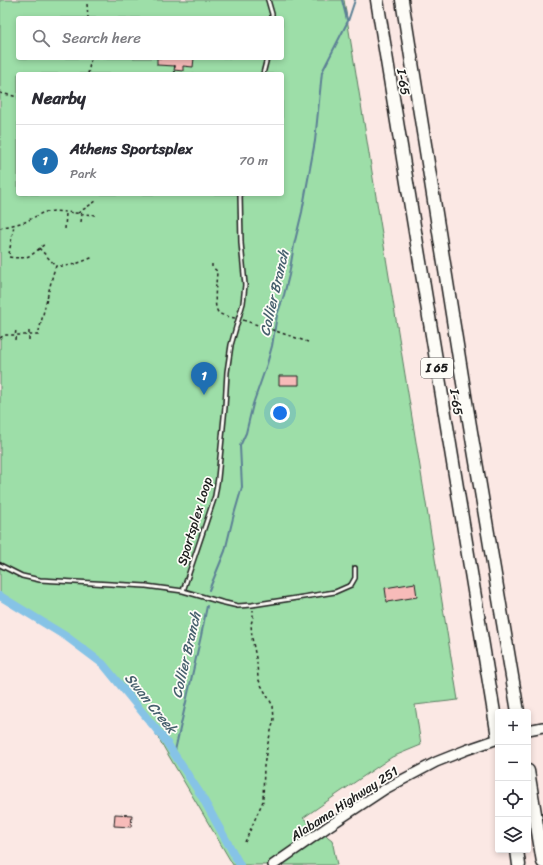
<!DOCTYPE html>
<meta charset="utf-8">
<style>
:root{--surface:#fff;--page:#f7f7f7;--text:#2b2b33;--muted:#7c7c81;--line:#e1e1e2;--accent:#1f6fb2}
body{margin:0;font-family:Sriracha,sans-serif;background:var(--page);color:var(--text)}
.controls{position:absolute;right:12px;bottom:12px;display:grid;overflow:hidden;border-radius:4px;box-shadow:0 2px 6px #0003}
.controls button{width:36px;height:36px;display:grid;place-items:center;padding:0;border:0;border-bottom:1px solid var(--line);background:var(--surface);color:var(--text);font:20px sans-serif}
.you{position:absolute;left:280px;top:413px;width:14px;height:14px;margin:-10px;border:3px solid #fff;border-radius:50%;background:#1a73e8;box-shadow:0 0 0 6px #1a73e833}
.badge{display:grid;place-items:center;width:26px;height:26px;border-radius:50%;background:var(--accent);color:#fff;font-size:13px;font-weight:700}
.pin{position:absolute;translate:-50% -33px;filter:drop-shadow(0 1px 2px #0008)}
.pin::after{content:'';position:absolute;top:21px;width:14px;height:12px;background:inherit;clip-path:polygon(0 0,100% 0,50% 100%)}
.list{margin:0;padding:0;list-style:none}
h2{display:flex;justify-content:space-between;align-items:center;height:52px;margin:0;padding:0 16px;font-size:17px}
h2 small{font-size:13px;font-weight:400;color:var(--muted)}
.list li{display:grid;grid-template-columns:26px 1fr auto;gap:12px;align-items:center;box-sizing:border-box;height:72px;padding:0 16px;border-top:1px solid var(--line)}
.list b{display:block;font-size:15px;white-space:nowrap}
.list p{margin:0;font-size:13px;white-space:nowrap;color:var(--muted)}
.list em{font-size:13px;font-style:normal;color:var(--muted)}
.icon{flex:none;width:22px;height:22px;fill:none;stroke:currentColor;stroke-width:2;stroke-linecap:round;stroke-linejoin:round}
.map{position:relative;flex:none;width:543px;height:865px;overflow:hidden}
.search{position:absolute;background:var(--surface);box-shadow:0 2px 6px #0003;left:16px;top:16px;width:268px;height:44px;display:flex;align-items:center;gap:10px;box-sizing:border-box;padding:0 14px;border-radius:4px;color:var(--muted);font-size:15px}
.panel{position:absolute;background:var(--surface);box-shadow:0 2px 6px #0003;left:16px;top:72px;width:268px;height:124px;border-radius:4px}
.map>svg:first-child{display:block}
.green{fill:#9ddea8;stroke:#5c7d62;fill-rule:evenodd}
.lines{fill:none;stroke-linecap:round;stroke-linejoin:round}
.stream{stroke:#5c8095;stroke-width:2}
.canal{stroke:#86c3e6;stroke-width:8}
.building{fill:#f7bbb9;stroke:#1c1c1c}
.lane-casing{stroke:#1c1c1c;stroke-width:6}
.secondary-casing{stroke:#1c1c1c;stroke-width:12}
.highway-casing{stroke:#1c1c1c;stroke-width:15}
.path{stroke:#1c1c1c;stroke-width:1.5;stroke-dasharray:3 3;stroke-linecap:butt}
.lane{stroke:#fdfcf7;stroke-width:3}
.secondary{stroke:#fdfcf7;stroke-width:9}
.highway{stroke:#fdfcf7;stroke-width:12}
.labels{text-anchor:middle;stroke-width:3.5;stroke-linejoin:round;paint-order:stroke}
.shield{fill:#fdfcf7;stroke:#605f5e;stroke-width:1}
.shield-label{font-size:12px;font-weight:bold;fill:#1c1c1c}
.street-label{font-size:13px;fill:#1c1c1c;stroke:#fdfcf7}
.water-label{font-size:14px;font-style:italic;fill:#465f6d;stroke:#fdfcf7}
</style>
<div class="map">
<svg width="543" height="865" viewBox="0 0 543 865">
<rect width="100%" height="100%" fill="#fbe8e4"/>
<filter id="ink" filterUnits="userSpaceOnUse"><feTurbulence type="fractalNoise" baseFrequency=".025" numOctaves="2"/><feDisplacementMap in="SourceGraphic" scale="8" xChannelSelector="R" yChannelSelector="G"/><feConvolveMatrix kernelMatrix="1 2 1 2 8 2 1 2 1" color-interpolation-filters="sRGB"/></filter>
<g filter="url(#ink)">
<path class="green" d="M0 0H344L458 700 415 705 421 745 392 757 336 795 303 818 332 840 337 865H233L153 729 125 689 98 662 68 637 0 596ZM18 18H282V58H18ZM18 74H282V194H18Z"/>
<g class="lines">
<path class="stream" d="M342 0 347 20
M209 590 225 551 233 518 242 487 240 446 246 433 253 404 267 364 272 346 277 315 284 295 289 275 294 245 302 212 315 141 322 72 348 21 355 0
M174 755 201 636 207 606"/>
<path class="canal" d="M0 596 67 637 103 664 165 740 201 795 240 865"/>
</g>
<path class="building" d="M157 58H194L193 67 183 66V71L174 70 175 66 157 65Z
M279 376H299V385H279Z
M415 583 417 597 387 602 385 588Z
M115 814 132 815 131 827 114 826Z"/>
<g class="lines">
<g class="lane-casing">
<path id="lane" d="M268 0 272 14V18
M263 74 267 58
M0 565 22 576 40 580 146 586 183 591 221 602 238 606 252 605 335 592 351 585 355 578V568
M183 591 215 496 218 478 225 407 227 372 231 345 243 303 245 285 241 243 240 194"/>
</g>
<g class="secondary-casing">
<path id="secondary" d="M528 730 543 727
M273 865 329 826 385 789 436 762 466 750 498 739"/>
</g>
<g class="highway-casing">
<path id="highway" d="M377 0 498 737
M402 0 467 408 518 712
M528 771 543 862
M517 850 519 865"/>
</g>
<path class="path" d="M87 4 88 18
M88 74 91 58
M174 74 175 65
M0 93 18 97
M78 213 96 201
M81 222 82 214
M0 228 25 222 44 212 55 211 95 215
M65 229 66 213
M39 248 56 266
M9 254 14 225
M9 257C30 260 31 255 46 243
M212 264V267L217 271C217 279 212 308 219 313 223 316 230 317 235 318
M243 320 308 342
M0 338 5 335H38L53 274 56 266C69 267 79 263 91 258L93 256
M15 340 16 328
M29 340V329
M245 842 263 801 264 766 267 747 274 719 273 706 261 685 258 678 257 663 252 638 251 624 253 618V610"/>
<use href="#lane" class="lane"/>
<use href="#secondary" class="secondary"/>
<use href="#highway" class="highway"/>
</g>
</g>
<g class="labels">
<rect class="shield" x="421" y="358" width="32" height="20" rx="3"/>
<g class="shield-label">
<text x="437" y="372">I 65</text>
</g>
<g class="street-label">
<text transform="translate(404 82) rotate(81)" y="5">I-65</text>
<text transform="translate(457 402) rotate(81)" y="5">I-65</text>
<text transform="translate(194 521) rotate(-73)" y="5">Sportsplex Loop</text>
<text transform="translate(344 803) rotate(-33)" y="5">Alabama Highway 251</text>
</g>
<g class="water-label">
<text transform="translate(274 293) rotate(-77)" y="5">Collier Branch</text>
<text transform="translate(186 655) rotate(-77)" y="5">Collier Branch</text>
<text transform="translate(151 703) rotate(51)" y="5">Swan Creek</text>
</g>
</g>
</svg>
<div class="controls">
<button>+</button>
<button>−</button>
<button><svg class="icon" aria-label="locate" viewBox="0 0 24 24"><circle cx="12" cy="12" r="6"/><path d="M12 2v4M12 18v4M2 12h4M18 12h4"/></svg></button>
<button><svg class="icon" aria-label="layers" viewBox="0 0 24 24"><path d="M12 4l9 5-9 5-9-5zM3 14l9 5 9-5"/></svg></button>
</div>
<div class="you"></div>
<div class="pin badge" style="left:204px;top:395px">1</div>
<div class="search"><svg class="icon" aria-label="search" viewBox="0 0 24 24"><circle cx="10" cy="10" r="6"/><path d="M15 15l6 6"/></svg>Search here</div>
<section class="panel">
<h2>Nearby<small></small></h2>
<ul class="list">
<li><span class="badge">1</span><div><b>Athens Sportsplex</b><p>Park</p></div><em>70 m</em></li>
</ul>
</section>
</div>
